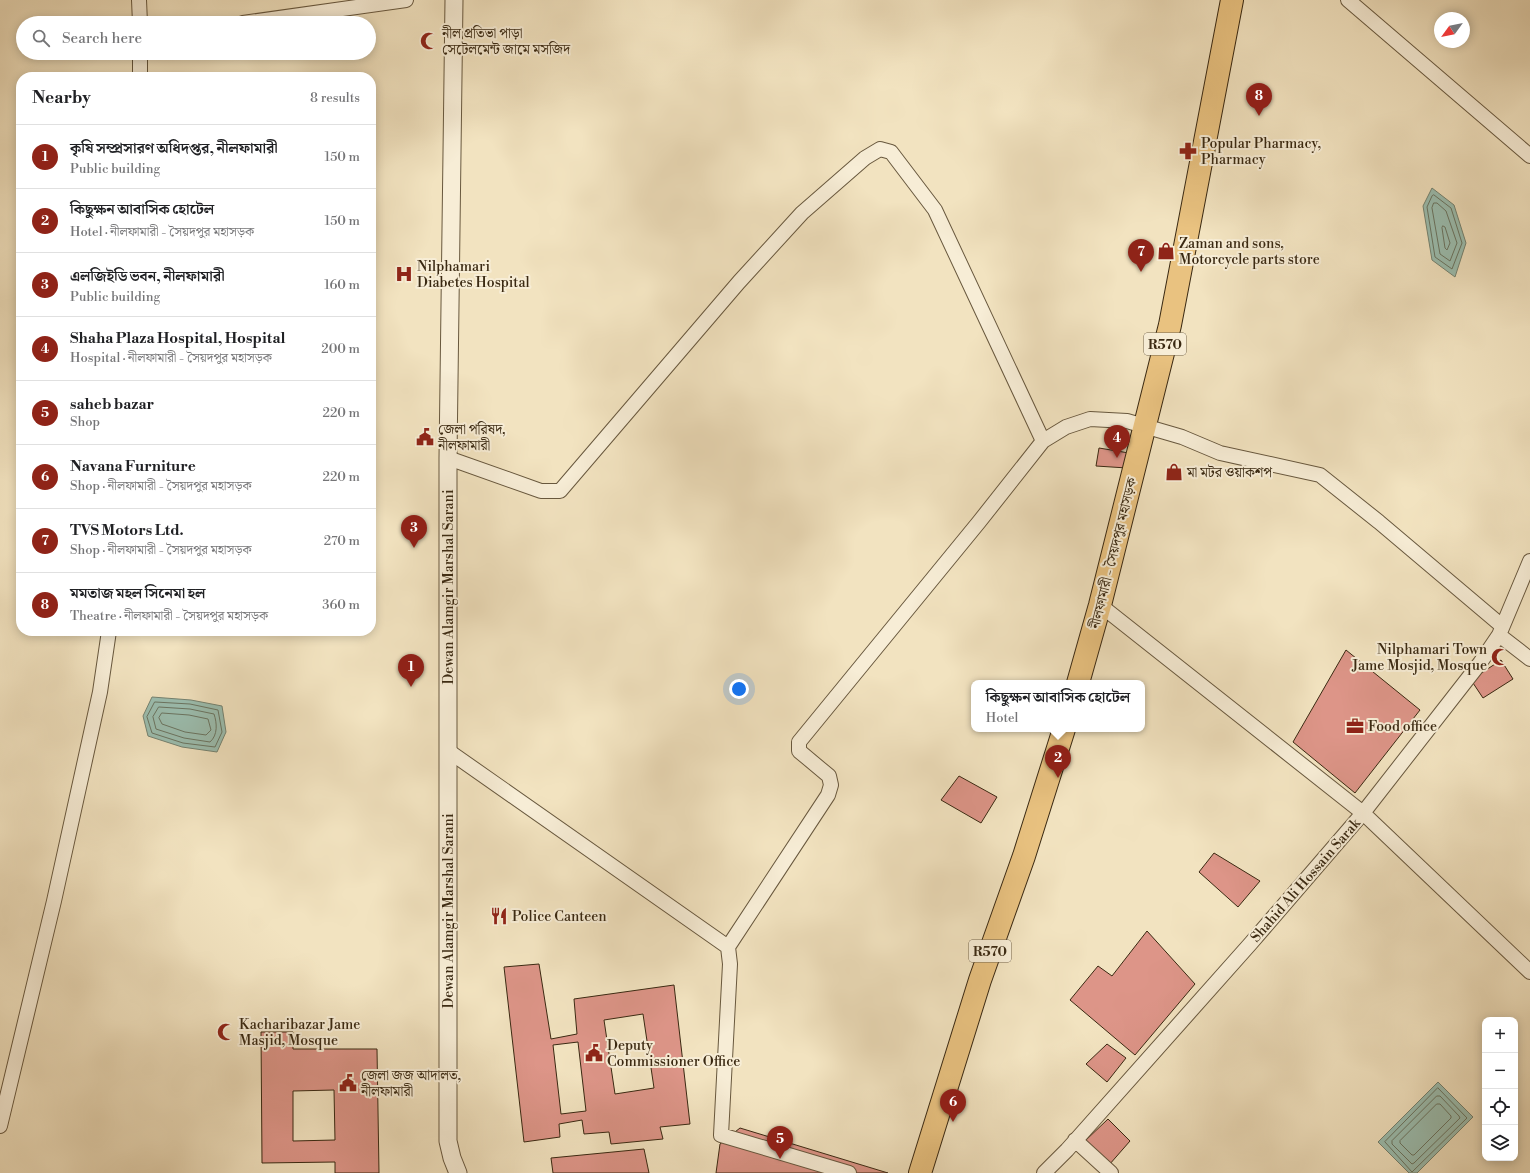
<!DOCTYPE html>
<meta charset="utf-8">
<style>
:root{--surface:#fff;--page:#f2f2f2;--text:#202124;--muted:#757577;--line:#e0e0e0;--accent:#8f2418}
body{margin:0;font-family:"Libre Bodoni","Noto Serif Bengali",serif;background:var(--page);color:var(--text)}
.controls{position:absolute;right:12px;bottom:12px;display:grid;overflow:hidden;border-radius:8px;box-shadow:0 2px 10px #0003}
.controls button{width:36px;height:36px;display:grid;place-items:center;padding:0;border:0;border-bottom:1px solid var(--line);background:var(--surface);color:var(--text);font:20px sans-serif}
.compass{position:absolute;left:1434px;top:12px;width:36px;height:36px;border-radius:50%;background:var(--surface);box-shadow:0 2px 10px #0003;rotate:237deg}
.you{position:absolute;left:739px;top:689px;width:14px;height:14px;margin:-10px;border:3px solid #fff;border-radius:50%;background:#1a73e8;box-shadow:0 0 0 6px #1a73e833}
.badge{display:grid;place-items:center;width:26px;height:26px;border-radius:50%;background:var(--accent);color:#fff;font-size:13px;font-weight:700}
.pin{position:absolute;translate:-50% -33px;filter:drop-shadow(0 1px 2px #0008)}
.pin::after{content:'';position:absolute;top:21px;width:14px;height:12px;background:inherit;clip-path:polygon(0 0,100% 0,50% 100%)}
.popup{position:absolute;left:971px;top:680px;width:174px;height:52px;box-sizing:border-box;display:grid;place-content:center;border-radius:8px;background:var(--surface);filter:drop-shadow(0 1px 3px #0005);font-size:13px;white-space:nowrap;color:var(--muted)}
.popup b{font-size:15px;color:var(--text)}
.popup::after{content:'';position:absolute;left:50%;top:100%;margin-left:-8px;border:8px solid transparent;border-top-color:var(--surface)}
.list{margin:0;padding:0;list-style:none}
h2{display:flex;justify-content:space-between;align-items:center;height:52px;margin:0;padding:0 16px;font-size:17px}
h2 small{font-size:13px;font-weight:400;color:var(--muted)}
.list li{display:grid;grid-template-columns:26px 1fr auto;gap:12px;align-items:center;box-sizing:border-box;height:64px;padding:0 16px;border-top:1px solid var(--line)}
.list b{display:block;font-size:15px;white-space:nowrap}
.list p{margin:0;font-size:13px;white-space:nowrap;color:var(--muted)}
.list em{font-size:13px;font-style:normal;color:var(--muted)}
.icon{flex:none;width:22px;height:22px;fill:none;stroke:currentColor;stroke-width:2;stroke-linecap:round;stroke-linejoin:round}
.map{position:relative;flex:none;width:1530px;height:1173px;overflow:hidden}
.search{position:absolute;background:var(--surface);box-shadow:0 2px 10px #0003;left:16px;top:16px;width:360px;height:44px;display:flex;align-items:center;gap:10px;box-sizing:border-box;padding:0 14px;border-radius:22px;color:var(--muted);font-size:15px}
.panel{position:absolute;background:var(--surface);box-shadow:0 2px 10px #0003;left:16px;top:72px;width:360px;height:564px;border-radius:16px}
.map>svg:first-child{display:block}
.water{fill:#9bbeb0;stroke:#748271}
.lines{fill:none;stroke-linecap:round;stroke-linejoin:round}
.shore{stroke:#6a7461;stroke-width:1}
.building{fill:#dd9588;stroke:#3a2912;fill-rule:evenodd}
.minor-casing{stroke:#68583e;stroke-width:16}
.tertiary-casing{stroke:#68583e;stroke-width:19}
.primary-casing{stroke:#3a2912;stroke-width:24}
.minor{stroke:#f7edd6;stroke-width:14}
.tertiary{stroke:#f7edd6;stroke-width:17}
.primary{stroke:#e9c280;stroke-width:22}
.labels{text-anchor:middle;stroke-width:4;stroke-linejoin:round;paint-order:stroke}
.shield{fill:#f7edd6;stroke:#73644d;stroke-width:1}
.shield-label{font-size:13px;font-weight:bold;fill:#3a2912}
.poi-label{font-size:14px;fill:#3a2912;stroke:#f7edd6;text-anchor:start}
.street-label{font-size:14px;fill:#3a2912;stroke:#f7edd6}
</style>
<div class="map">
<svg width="1530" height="1173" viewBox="0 0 1530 1173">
<rect width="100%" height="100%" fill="#f2e3c0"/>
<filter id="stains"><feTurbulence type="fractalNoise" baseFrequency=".005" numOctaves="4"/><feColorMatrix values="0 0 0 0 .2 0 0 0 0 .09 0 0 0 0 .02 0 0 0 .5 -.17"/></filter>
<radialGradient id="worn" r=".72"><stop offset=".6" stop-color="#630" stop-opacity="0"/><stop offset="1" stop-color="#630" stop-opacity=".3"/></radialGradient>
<path class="water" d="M1432 188 1454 205 1466 243 1455 277 1432 260 1423 206Z
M152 697 191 700 222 706 226 732 217 752 182 747 148 736 143 716Z
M1438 1082 1473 1117 1417 1173H1409L1378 1142Z"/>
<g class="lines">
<path class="shore" d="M1434 195 1451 208 1462 243 1452 269 1435 257 1427 207 1432 196Z
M1434 203H1437L1446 211 1457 243 1450 261 1440 254 1432 208Z
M1443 226 1445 227 1450 243 1447 250 1445 248 1442 228Z
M155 702 190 704 218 710 222 732 215 747 183 743 152 733 147 717Z
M159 707 190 709 214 714C217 723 218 735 210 742L184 738 156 729 153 717Z
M162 713 189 715 208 719 211 730 206 735 185 732 162 724 159 718Z
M1438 1088 1467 1118 1412 1172 1385 1142Z
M1437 1096H1440L1459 1116 1460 1118 1414 1163 1412 1164 1392 1144V1141Z
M1437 1104H1440L1451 1116V1118L1414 1155H1412L1400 1143V1141Z"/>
</g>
<path class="building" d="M1099 448 1129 453 1127 468 1096 466Z
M1346 650 1420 710 1355 793 1293 742Z
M1501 660 1513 679 1483 698 1471 680Z
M959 776 997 797 981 823 941 800Z
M1214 853 1260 881 1238 907 1199 872Z
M1147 931 1195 984 1135 1055 1070 1000 1098 966 1112 976Z
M539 964 551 1039 577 1034 574 999 674 985 690 1124 660 1127 663 1139 611 1144 609 1132 584 1134 582 1120 559 1124 560 1137 524 1142 504 967ZM643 1014 654 1088 615 1094 604 1020ZM578 1042 586 1111 561 1114 553 1045Z
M261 1032H293V1049H377L379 1173H335V1162L262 1163ZM334 1090 335 1140 293 1141V1091Z
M1107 1044 1126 1058 1107 1082 1086 1064Z
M1108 1119 1130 1141 1109 1165 1086 1140Z
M740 1128 888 1173H716L720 1144Z
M644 1149 649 1173H553L551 1158Z"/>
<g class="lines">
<g class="minor-casing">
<path id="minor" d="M139 0 140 23
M1348 0 1530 156
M243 23 406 0
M140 77V53
M448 458 541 491H560L739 282 802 213 865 158 880 149 891 152 935 210 1043 441
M1100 605 1363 813 1530 972
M1499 635 1530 659
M447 750 728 947
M0 1126 54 901 100 692 109 631
M1075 1140 1111 1173
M849 1173 721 1135 730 964 728 947 828 795 831 785 829 776 799 751V742L979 522 1043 441 1066 427 1090 419 1127 421 1182 437 1220 453 1320 475 1379 522 1502 626
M1044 1173 1067 1150 1251 943 1363 813 1480 663 1499 635 1530 561"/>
</g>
<g class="tertiary-casing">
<path id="tertiary" d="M454 0 448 458V1141L452 1158 458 1173"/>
</g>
<g class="primary-casing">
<path id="primary" d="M1078 683 1100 605 1170 325 1232 0
M920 1173 980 980 1024 856 1064 729"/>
</g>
<use href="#minor" class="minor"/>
<use href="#tertiary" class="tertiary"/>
<use href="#primary" class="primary"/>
</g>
<defs>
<g id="mosque-bare" transform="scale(1.38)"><path d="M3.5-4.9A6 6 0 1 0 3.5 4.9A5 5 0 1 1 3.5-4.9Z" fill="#8f2418" stroke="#f7edd6" stroke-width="2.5" paint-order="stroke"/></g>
<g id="pharmacy-bare" transform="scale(1.38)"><path d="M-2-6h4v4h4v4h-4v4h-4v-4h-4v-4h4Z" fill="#8f2418" stroke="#f7edd6" stroke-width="2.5" paint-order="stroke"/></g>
<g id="shop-bare" transform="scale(1.38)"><path d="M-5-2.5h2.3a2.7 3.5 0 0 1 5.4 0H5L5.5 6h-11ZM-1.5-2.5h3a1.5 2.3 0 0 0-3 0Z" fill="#8f2418" stroke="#f7edd6" stroke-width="2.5" paint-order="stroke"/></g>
<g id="hospital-bare" transform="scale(1.38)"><path d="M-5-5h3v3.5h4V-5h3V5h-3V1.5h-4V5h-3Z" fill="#8f2418" stroke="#f7edd6" stroke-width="2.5" paint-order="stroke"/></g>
<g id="civic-bare" transform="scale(1.38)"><path d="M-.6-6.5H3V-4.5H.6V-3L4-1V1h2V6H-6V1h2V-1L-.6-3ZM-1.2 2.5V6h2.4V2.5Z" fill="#8f2418" stroke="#f7edd6" stroke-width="2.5" paint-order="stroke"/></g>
<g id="office-bare" transform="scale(1.38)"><path d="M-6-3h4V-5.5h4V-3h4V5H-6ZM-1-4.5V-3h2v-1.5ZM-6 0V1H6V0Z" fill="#8f2418" stroke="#f7edd6" stroke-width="2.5" paint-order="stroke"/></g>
<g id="restaurant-bare" transform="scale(1.38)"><path d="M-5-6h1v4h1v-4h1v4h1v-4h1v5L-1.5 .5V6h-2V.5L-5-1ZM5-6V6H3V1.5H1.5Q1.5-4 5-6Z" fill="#8f2418" stroke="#f7edd6" stroke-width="2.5" paint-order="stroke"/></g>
</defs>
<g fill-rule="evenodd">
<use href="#mosque-bare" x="429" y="41"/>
<use href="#pharmacy-bare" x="1188" y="151"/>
<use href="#shop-bare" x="1166" y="251"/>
<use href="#hospital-bare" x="404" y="274"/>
<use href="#civic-bare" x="425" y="437"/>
<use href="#shop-bare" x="1174" y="472"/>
<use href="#mosque-bare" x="1500" y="657"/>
<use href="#office-bare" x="1355" y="726"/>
<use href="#restaurant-bare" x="499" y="916"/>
<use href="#mosque-bare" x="226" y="1032"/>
<use href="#civic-bare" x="594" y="1053"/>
<use href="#civic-bare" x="348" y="1083"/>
</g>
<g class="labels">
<g class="shield">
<rect x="1144" y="333" width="42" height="22" rx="3"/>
<rect x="969" y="940" width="42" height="22" rx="3"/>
</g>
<g class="shield-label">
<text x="1165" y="349">R570</text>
<text x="990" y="956">R570</text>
</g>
<g class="poi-label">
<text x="442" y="38">নীল প্রতিভা পাড়া<tspan x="442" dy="16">সেটেলমেন্ট জামে মসজিদ</tspan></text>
<text x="1201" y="148">Popular Pharmacy,<tspan x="1201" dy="16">Pharmacy</tspan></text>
<text x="1179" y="248">Zaman and sons,<tspan x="1179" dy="16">Motorcycle parts store</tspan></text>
<text x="417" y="271">Nilphamari<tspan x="417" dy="16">Diabetes Hospital</tspan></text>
<text x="438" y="434">জেলা পরিষদ,<tspan x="438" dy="16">নীলফামারী</tspan></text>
<text x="1187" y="477">মা মটর ওয়াকশপ</text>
<text x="1487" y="654" text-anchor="end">Nilphamari Town<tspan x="1487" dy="16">Jame Mosjid, Mosque</tspan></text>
<text x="1368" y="731">Food office</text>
<text x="512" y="921">Police Canteen</text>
<text x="239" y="1029">Kacharibazar Jame<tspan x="239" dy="16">Masjid, Mosque</tspan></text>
<text x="607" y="1050">Deputy<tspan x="607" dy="16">Commissioner Office</tspan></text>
<text x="361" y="1080">জেলা জজ আদালত,<tspan x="361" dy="16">নীলফামারী</tspan></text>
</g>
<g class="street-label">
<text transform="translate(1113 553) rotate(-76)" y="5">নীলফামারী - সৈয়দপুর মহাসড়ক</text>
<text transform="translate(448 587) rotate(-90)" y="5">Dewan Alamgir Marshal Sarani</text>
<text transform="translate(1305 880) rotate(-49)" y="5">Shahid Ali Hossain Sarak</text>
<text transform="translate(448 911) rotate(-90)" y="5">Dewan Alamgir Marshal Sarani</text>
</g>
</g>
<rect width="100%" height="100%" filter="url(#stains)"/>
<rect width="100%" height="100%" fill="url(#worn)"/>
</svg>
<div class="controls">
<button>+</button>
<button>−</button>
<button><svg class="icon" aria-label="locate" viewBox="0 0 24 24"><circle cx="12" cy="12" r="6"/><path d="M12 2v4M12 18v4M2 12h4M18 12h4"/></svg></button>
<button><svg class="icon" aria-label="layers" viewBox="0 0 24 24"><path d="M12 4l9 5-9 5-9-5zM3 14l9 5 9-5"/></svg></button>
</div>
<svg class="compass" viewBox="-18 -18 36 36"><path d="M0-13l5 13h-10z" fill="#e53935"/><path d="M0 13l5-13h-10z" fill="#757577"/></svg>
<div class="you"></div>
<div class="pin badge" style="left:411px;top:687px">1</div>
<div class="pin badge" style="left:1058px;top:778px">2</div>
<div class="popup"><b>কিছুক্ষন আবাসিক হোটেল</b>Hotel</div>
<div class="pin badge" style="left:414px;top:548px">3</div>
<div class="pin badge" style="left:1117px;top:458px">4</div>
<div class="pin badge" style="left:780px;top:1159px">5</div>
<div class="pin badge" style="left:953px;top:1122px">6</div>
<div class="pin badge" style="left:1141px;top:272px">7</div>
<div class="pin badge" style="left:1259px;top:116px">8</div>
<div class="search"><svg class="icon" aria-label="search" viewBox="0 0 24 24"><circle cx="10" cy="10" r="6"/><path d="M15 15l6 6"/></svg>Search here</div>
<section class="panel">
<h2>Nearby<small>8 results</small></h2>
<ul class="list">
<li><span class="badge">1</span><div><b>কৃষি সম্প্রসারণ অধিদপ্তর, নীলফামারী</b><p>Public building</p></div><em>150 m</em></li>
<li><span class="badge">2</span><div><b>কিছুক্ষন আবাসিক হোটেল</b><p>Hotel · নীলফামারী - সৈয়দপুর মহাসড়ক</p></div><em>150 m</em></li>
<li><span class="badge">3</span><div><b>এলজিইডি ভবন, নীলফামারী</b><p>Public building</p></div><em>160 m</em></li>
<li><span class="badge">4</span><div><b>Shaha Plaza Hospital, Hospital</b><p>Hospital · নীলফামারী - সৈয়দপুর মহাসড়ক</p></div><em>200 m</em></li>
<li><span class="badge">5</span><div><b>saheb bazar</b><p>Shop</p></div><em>220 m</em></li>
<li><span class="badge">6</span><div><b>Navana Furniture</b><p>Shop · নীলফামারী - সৈয়দপুর মহাসড়ক</p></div><em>220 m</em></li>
<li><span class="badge">7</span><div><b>TVS Motors Ltd.</b><p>Shop · নীলফামারী - সৈয়দপুর মহাসড়ক</p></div><em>270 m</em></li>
<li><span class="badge">8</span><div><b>মমতাজ মহল সিনেমা হল</b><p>Theatre · নীলফামারী - সৈয়দপুর মহাসড়ক</p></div><em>360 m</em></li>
</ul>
</section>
</div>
